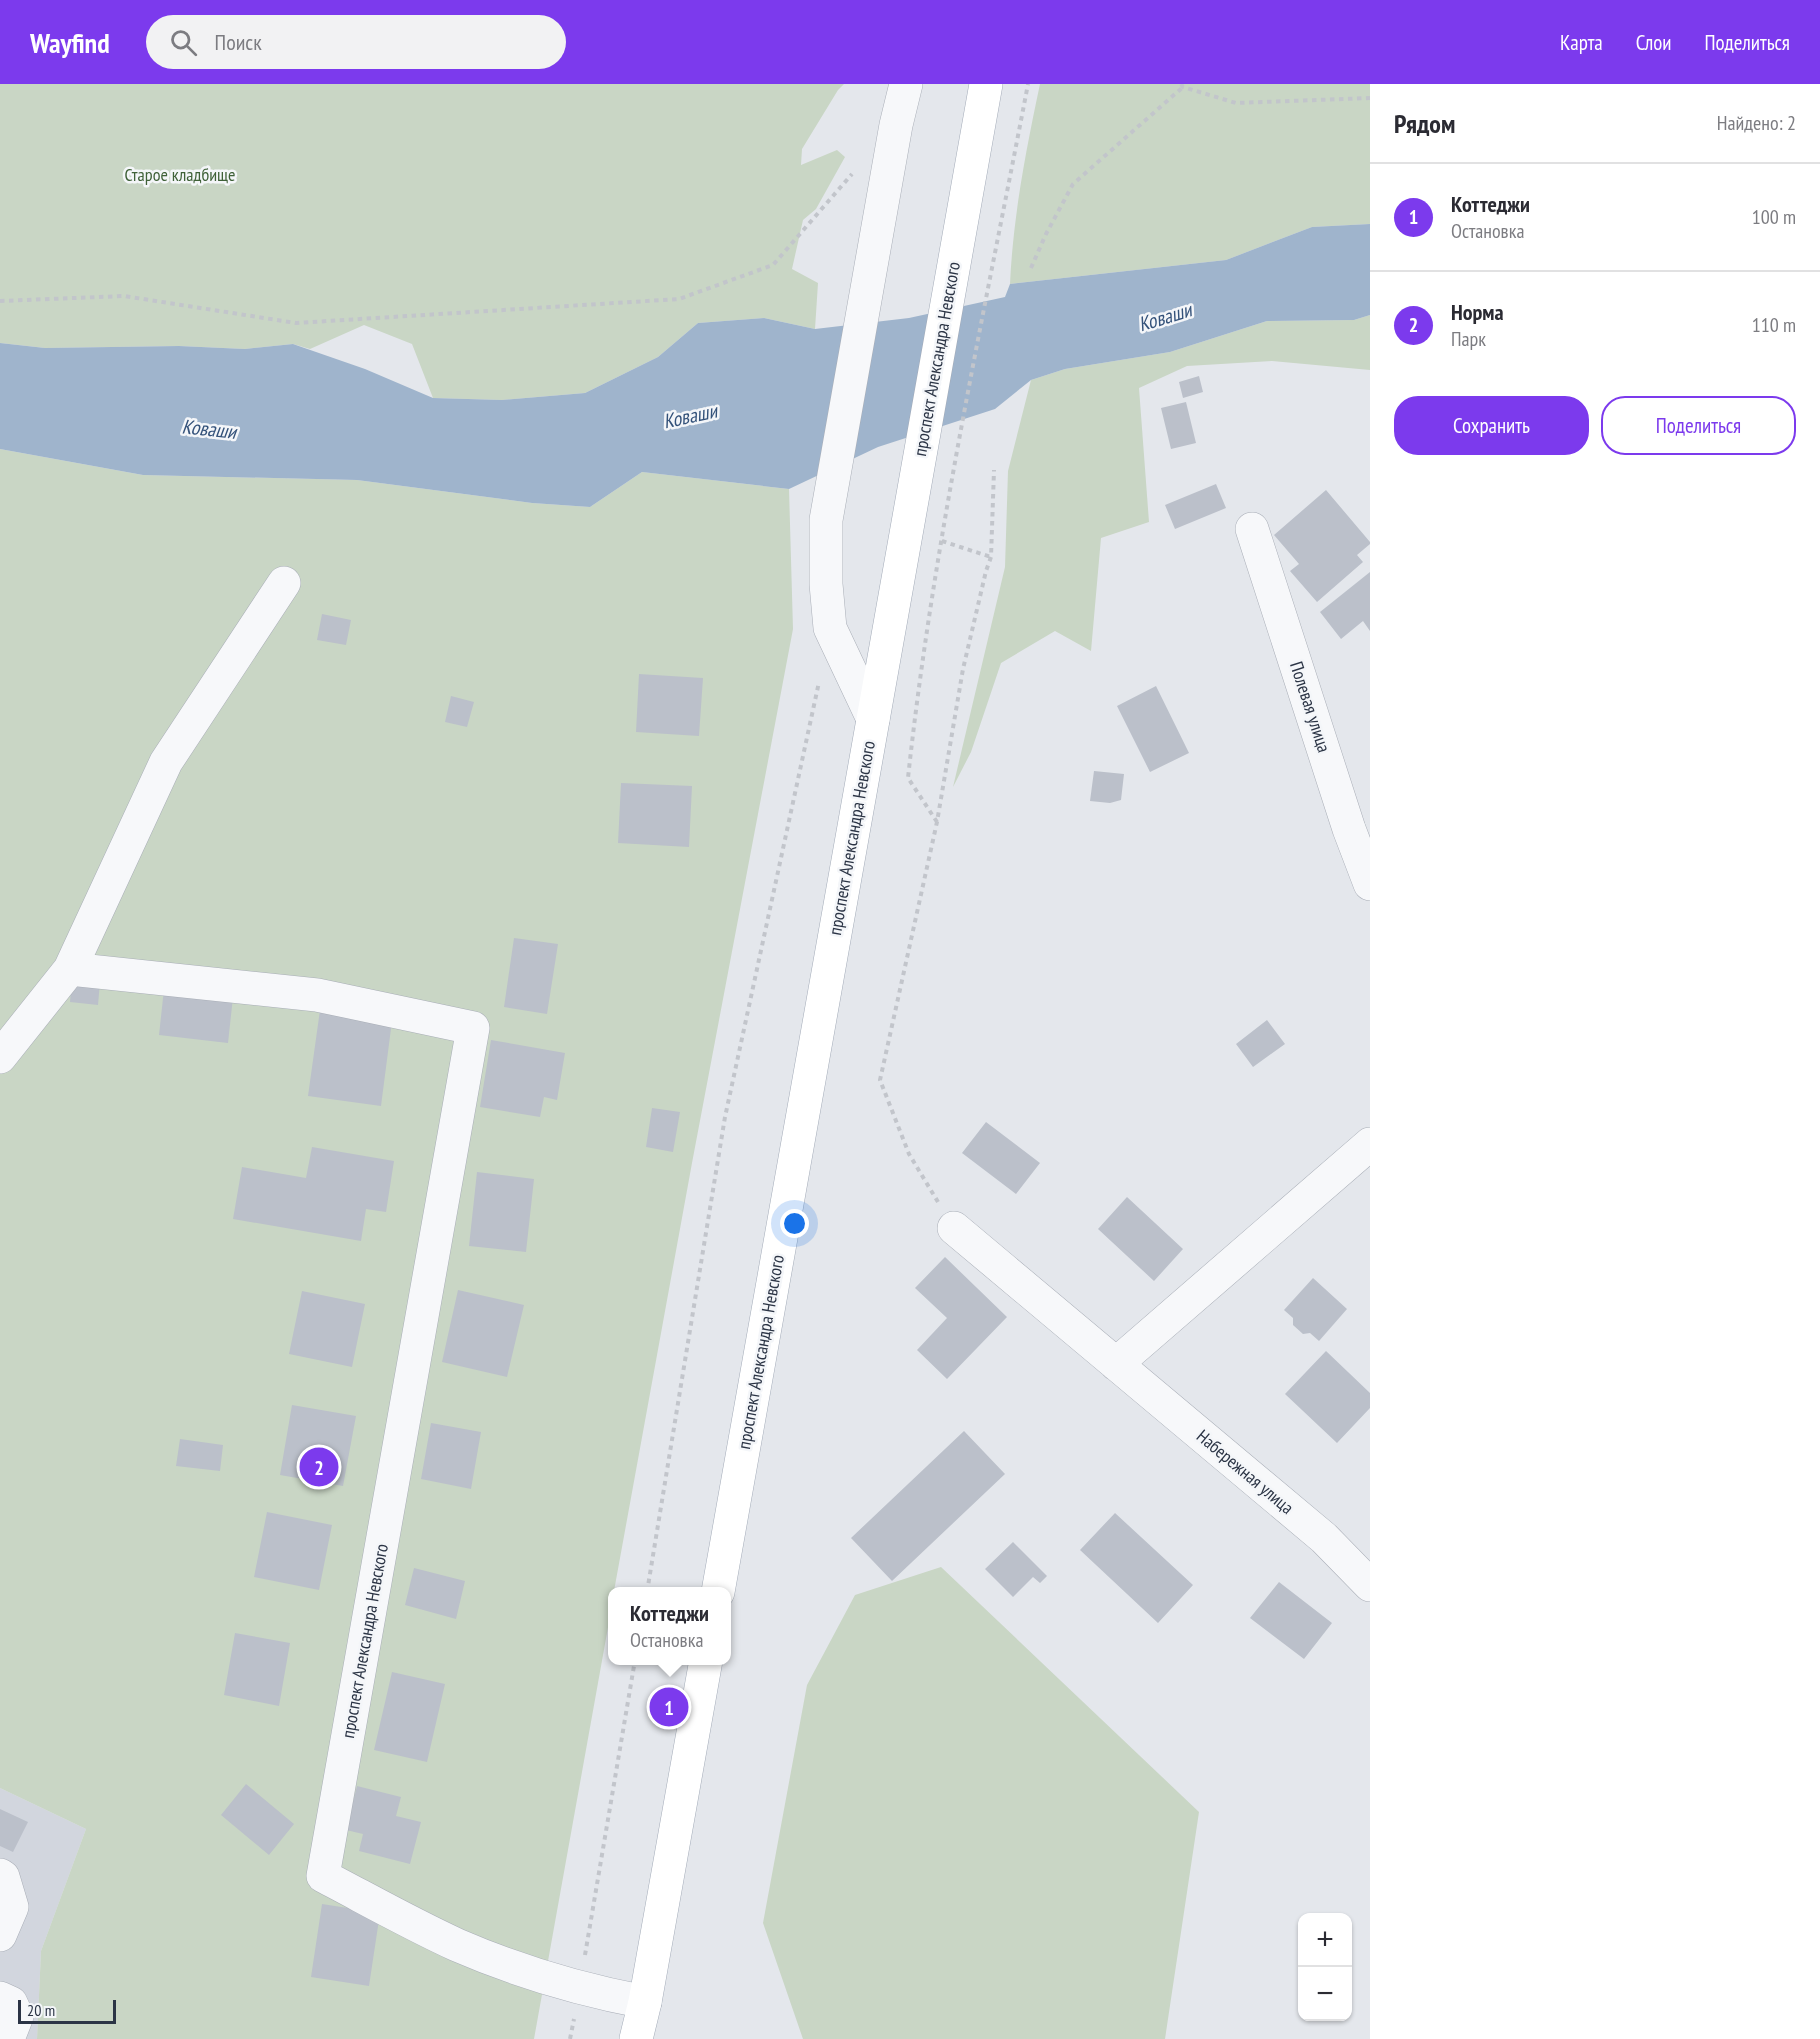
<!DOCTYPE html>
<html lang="ru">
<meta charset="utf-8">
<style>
:root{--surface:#fff;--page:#f2f2f3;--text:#2b2b33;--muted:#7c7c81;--line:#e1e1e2;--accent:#7c3aed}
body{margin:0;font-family:"PT Sans Narrow",sans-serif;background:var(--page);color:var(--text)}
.controls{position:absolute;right:18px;bottom:18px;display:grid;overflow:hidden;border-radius:12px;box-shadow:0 2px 4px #0004}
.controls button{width:54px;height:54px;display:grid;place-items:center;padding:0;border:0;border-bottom:2px solid var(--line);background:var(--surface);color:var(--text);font:30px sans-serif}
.scale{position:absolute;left:18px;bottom:15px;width:98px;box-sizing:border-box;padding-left:6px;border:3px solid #2b3445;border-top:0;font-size:16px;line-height:21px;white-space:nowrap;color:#2b3445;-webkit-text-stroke:4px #f4f6f9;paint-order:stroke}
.you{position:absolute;left:795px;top:1140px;width:21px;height:21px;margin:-15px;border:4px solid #fff;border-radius:50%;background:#1a73e8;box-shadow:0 0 0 9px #1a73e833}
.badge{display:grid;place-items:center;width:39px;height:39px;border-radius:50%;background:var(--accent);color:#fff;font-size:20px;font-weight:700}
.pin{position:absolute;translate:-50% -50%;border:3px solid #fff;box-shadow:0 2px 6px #0006}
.popup{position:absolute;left:608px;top:1503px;width:123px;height:78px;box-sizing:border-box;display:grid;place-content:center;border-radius:12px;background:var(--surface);filter:drop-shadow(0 2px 4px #0005);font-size:20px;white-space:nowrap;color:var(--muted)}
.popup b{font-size:22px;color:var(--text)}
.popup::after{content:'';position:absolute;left:50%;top:100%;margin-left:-12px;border:12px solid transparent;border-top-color:var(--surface)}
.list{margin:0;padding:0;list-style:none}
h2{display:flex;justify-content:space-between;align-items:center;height:78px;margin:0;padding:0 24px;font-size:26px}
h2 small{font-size:20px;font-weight:400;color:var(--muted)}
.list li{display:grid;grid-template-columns:39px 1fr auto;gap:18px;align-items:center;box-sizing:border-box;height:108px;padding:0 24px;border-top:2px solid var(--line)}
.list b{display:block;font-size:22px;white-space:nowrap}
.list p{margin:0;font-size:20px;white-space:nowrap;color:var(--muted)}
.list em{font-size:20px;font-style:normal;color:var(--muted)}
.actions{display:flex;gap:12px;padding:18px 24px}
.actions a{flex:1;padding:14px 0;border:2px solid var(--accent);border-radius:24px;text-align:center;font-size:21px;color:var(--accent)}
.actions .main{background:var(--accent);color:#fff}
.icon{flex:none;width:33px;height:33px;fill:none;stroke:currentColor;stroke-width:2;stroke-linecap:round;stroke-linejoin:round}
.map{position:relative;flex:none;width:1370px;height:1955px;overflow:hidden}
header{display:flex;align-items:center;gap:36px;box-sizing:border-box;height:84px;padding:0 30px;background:var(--accent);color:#fff}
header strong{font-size:28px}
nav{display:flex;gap:33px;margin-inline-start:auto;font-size:21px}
.search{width:420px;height:54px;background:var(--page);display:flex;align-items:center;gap:15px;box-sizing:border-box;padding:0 21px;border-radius:33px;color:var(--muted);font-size:22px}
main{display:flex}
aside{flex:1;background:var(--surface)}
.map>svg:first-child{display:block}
.built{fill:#d2d6de}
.green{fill:#c9d6c5}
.water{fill:#9fb4cc}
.building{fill:#bbc0ca}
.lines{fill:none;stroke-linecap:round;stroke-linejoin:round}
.minor-casing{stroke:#a9aeb7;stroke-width:34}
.major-casing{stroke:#a3abb8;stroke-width:34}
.path{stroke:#c2c5cb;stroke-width:4;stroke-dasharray:4.5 4.5;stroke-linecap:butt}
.minor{stroke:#f7f8fa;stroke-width:33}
.major{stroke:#fff;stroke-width:33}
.labels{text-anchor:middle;stroke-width:5;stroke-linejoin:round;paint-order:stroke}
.park-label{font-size:18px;fill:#3f6138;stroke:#f4f6f9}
.street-label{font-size:18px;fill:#2b3445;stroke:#f4f6f9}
.water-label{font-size:20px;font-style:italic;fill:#34527a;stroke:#f4f6f9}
</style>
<header>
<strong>Wayfind</strong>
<div class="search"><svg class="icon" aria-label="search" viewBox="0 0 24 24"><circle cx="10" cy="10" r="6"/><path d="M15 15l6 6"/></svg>Поиск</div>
<nav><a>Карта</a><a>Слои</a><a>Поделиться</a></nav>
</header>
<main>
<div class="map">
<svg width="1370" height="1955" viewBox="0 0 1370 1955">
<rect width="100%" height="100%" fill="#e4e7ec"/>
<path class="built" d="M0 1704 86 1745 41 1867 37 1955H0Z"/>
<path class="green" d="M0 0H844L838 6 802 65 801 81 837 66 845 73 816 125 803 136 792 185 818 199 815 245 764 234 698 239 658 273 585 309 502 316 433 314 412 260 364 241 310 265 293 260 245 265 179 262 45 264 0 259Z
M1040 0H1370V140L1312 143 1226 176 1010 200C1013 133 1026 66 1040 0Z
M1370 231V286L1272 277 1187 282 1139 304 1149 438 1101 454 1091 567 1055 547 1001 579 971 668 953 703 1005 483 1008 387 1031 296 1065 285 1170 268 1267 237 1354 236Z
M0 365 143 391 357 396 532 419 590 423 642 388 789 405 793 545 692 1079 614 1507 612 1508V1521L534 1955H37L41 1867 86 1745 0 1704Z
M941 1483 1199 1728 1165 1955H803L763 1839 807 1601 855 1511Z"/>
<path class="water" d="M1370 140V231L1354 236 1267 237 1170 268 1065 285 1031 296 995 325 878 363 789 405 642 388 590 423 532 419 357 396 143 391 0 365V259L45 264 179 262 245 265 293 260 365 285 433 314 502 316 585 309 658 273 698 239 764 234 815 245 909 234 1005 213 1010 200 1226 176 1312 143Z"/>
<path class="building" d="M1199 292 1203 308 1183 314 1179 298Z
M1186 318 1196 359 1171 365 1161 324Z
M1216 400 1226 424 1175 445 1165 421Z
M1326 406 1370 458V460L1357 471 1363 478 1317 518 1290 487 1299 480 1274 451Z
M1370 488V547L1363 537 1341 555 1320 528Z
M322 530 351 536 346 561 317 556Z
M639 590 703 594 699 652 636 648Z
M1156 602 1189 669 1150 688 1117 622Z
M451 612 474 618 467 643 445 638Z
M1094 687 1124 690 1121 716 1110 719 1090 717Z
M621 699 692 702 689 763 618 759Z
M514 854 558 860 547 930 504 923Z
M72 895 100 898 98 921 70 918Z
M164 905 233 913 228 959 159 951Z
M320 926 392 937 381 1022 308 1012Z
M1267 936 1285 960 1253 983 1236 960Z
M491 956 565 969 557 1016 544 1013 540 1033 480 1023Z
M652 1024 680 1028 673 1068 646 1063Z
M986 1038 1040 1079 1016 1110 962 1069Z
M312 1063 394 1077 386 1128 366 1125 361 1157 233 1135 242 1083 306 1094Z
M477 1088 534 1095 526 1168 469 1162Z
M1127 1113 1183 1165 1154 1197 1098 1145Z
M945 1173 1007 1233 947 1295 917 1266 947 1234 915 1204Z
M1313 1194 1347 1225 1319 1257 1310 1249 1303 1250 1293 1241V1234L1284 1226Z
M458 1206 524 1221 507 1293 442 1278Z
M302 1207 365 1220 352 1283 289 1270Z
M1326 1267 1370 1309V1324L1337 1359 1285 1310Z
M292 1321 356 1332 343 1402 280 1391Z
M431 1339 481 1348 471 1405 421 1395Z
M964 1347 1005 1390 892 1497 851 1454Z
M180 1355 223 1361 220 1387 176 1382Z
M267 1428 332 1441 319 1506 254 1493Z
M1115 1429 1193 1501 1158 1539 1080 1466Z
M1013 1458 1047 1492 1040 1499 1033 1493 1013 1513 985 1485Z
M414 1484 465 1497 456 1535 405 1521Z
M1279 1498 1332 1539 1304 1575 1250 1534Z
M235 1549 290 1559 279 1622 224 1611Z
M392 1588 445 1600 427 1678 374 1666Z
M246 1700 294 1740 269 1771 221 1731Z
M357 1702 401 1713 396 1732 421 1738 410 1780 359 1767 363 1750 346 1746Z
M0 1725 28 1738 13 1768 0 1762Z
M322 1820 380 1829 369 1902 311 1893Z"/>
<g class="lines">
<g class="minor-casing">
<path id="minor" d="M1252 445 1349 745 1370 800
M873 635 830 544 826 500V436L896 41 906 0
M70 885 317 911 473 944 323 1792C367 1815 411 1840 457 1861 517 1887 581 1906 645 1918
M0 973 70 885 166 678 284 499
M954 1144 1324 1454 1370 1501
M1116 1280 1370 1060
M0 1791 3 1793 12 1823 0 1851
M0 1914 11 1919 17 1932 8 1955"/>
</g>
<g class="major-casing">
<path id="major" d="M718 1508 986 0
M636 1955 645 1918 706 1576"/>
</g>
<path class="path" d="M1181 0 1183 3 1236 19 1370 14
M1031 184 1046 150 1073 100 1183 3
M0 217 124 212 296 239 679 215 773 181 852 90
M942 457 991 473
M937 738 908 694C933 461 984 230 1028 0
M938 1118 909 1070 880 996 937 738 963 585 986 487 991 473 994 386
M647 1508 725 1033 819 598
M585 1871 635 1576
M570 1955 574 1935"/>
<use href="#minor" class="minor"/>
<use href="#major" class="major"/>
</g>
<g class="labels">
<g class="park-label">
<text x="180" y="97">Старое кладбище</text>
</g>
<g class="street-label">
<text transform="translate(937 275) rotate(-80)" y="6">проспект Александра Невского</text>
<text transform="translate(1310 623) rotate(72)" y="6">Полевая улица</text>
<text transform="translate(852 754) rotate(-80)" y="6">проспект Александра Невского</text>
<text transform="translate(761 1268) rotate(-80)" y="6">проспект Александра Невского</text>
<text transform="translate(1245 1388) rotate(40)" y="6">Набережная улица</text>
<text transform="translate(365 1557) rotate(-80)" y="6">проспект Александра Невского</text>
</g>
<g class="water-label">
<text transform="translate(1165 233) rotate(-17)" y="7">Коваши</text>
<text transform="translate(690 332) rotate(-12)" y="7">Коваши</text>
<text transform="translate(209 345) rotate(6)" y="7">Коваши</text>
</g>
</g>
</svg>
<div class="controls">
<button>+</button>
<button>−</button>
</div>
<div class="scale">20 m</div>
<div class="you"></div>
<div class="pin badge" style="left:669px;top:1623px">1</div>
<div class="popup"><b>Коттеджи</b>Остановка</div>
<div class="pin badge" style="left:319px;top:1383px">2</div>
</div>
<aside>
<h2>Рядом<small>Найдено: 2</small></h2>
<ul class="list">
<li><span class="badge">1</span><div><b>Коттеджи</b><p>Остановка</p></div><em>100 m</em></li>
<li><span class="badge">2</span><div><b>Норма</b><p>Парк</p></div><em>110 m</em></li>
</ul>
<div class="actions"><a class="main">Сохранить</a><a>Поделиться</a></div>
</aside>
</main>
